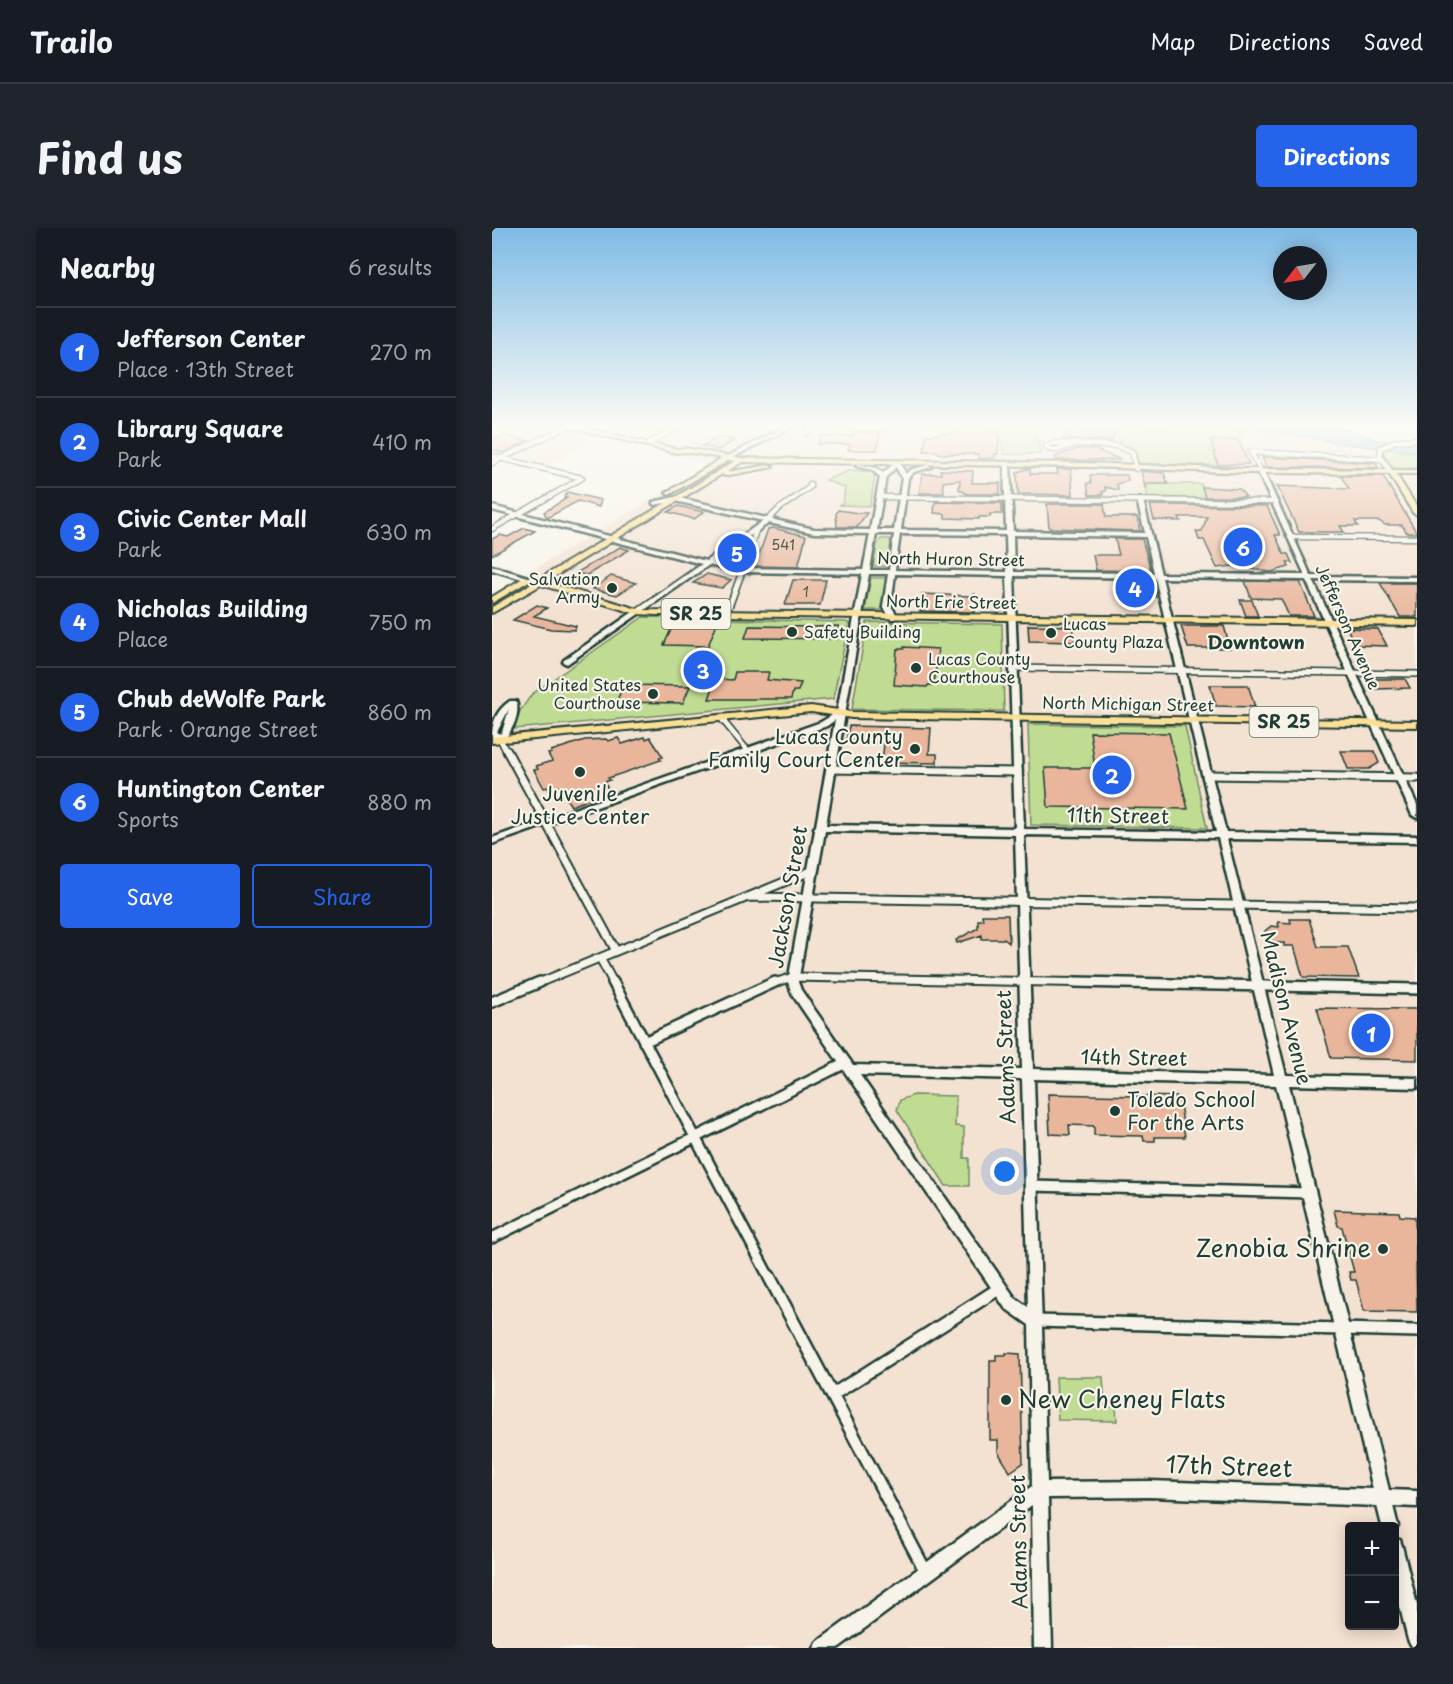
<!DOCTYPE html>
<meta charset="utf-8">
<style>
:root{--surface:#171b24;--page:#20242c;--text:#f1f3f6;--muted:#9ea1a6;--line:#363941;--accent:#2563eb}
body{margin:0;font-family:"Playpen Sans",sans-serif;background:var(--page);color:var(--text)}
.controls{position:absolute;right:18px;bottom:18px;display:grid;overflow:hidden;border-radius:6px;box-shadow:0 3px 15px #0003}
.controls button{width:54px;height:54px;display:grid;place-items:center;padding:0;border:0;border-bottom:2px solid var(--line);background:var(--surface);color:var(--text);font:30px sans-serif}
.compass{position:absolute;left:781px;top:18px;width:54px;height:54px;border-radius:50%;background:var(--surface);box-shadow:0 3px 15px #0003;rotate:239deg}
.you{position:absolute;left:513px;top:944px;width:21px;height:21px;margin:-15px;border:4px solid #fff;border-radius:50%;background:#1a73e8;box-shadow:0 0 0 9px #1a73e833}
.badge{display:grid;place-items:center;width:39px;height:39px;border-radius:50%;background:var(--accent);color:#fff;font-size:20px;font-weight:700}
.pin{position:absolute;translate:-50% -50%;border:3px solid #fff;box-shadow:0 2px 6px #0006}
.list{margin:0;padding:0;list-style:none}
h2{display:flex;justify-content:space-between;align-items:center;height:78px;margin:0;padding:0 24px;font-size:26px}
h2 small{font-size:20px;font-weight:400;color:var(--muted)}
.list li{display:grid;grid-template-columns:39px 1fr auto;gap:18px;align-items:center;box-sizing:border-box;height:90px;padding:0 24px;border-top:2px solid var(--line)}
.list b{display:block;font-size:22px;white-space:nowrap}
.list p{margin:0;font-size:20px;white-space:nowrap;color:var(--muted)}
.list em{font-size:20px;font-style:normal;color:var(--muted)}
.actions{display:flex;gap:12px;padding:18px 24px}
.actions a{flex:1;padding:14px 0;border:2px solid var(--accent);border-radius:6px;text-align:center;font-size:21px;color:var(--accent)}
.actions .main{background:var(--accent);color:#fff}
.map{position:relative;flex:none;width:925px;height:1420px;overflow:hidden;border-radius:6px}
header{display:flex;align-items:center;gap:36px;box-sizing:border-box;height:84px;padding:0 30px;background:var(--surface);border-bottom:2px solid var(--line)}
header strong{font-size:28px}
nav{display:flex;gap:33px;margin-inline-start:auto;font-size:21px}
.intro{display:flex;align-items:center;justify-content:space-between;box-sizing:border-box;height:144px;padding:0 36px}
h1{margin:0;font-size:42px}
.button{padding:15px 27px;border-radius:6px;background:var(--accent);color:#fff;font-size:21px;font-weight:700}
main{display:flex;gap:36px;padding:0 36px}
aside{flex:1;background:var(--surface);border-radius:6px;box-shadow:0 3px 15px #0003}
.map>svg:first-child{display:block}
.built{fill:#f3e1d1;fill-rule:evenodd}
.green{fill:#c0dc93;stroke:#708c64;stroke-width:1.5}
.water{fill:#82c6e3;stroke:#5a8f9d;stroke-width:1.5}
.building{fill:#e9b69c;stroke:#1f3d34;stroke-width:1.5}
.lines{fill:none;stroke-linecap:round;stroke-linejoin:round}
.street-far4-casing{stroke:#1f3d34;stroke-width:7}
.street-far3-casing{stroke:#1f3d34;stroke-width:8}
.street-far2-casing{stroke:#1f3d34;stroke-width:11}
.street-far1-casing{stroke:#1f3d34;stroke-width:14}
.street-casing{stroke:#1f3d34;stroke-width:16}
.secondary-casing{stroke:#1f3d34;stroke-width:5}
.primary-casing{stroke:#1f3d34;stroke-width:4}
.street-far4{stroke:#f7f3e8;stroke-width:4.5}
.street-far3{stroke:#f7f3e8;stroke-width:5}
.street-far2{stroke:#f7f3e8;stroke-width:7}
.street-far1{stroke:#f7f3e8;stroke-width:9}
.street{stroke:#f7f3e8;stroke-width:11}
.secondary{fill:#f7f3e8;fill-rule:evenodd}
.primary{fill:#fbdf96;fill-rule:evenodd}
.poi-dot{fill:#1f3d34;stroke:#f7f3e8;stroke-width:2}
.labels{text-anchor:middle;stroke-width:4.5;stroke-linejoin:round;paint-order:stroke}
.far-number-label{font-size:14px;fill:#525b4e}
.far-street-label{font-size:16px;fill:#1f3d34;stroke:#f7f3e8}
.far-poi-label{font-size:16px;fill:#1f3d34;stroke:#f7f3e8;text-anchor:start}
.shield{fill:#f7f3e8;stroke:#60746a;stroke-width:1.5}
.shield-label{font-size:18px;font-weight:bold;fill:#1f3d34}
.far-neighbourhood-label{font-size:18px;font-weight:bold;fill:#1f3d34;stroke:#f7f3e8}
.poi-label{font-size:20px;fill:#1f3d34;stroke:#f7f3e8;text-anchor:end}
.street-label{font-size:20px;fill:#1f3d34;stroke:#f7f3e8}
.near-poi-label{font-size:24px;fill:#1f3d34;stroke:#f7f3e8;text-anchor:end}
.near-street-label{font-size:24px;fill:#1f3d34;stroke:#f7f3e8}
</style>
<header>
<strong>Trailo</strong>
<nav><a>Map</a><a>Directions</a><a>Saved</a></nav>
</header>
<div class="intro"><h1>Find us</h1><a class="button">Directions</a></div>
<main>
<aside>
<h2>Nearby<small>6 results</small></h2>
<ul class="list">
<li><span class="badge">1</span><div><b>Jefferson Center</b><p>Place · 13th Street</p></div><em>270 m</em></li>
<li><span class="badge">2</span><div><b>Library Square</b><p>Park</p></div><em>410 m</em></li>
<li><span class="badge">3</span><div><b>Civic Center Mall</b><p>Park</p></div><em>630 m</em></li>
<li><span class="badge">4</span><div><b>Nicholas Building</b><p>Place</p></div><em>750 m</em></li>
<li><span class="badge">5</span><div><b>Chub deWolfe Park</b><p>Park · Orange Street</p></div><em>860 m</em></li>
<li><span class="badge">6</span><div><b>Huntington Center</b><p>Sports</p></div><em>880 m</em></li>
</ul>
<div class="actions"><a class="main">Save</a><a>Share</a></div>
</aside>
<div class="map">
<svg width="925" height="1420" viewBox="0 0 925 1420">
<rect width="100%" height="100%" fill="#f7f3e8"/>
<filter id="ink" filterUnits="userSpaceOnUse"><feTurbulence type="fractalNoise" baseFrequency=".0167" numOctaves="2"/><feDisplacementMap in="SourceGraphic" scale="12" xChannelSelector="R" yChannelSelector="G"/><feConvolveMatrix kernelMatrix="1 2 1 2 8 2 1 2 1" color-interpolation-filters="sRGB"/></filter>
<g filter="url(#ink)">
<path class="built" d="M0 197 754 199 862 217 925 224V1420H0V366L215 239 212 236 146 217 105 210 56 238 0 225ZM858 1298H902V1398H858Z"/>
<path class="green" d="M314 197H403L399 204 310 201Z
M505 197 754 199 755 202H746L749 208H745L746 212H719L722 220H717L718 224H722L726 237 647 236 642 219 629 218 625 203 542 199 549 226H512Z
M892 220 925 224V240L902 241 890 224Z
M359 242 381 244 383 248 378 278 347 277 351 275 353 260 334 252Z
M652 256H709L713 270 656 269Z
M389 311H397L400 317 397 338H381L385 317Z
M247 317 255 318 248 336 241 339 228 335 227 331Z
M379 350H395L390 382H373Z
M151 389 354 394 357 395 341 471 23 501 28 483 40 466Z
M375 394 510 396 512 483 360 481Z
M536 496 693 498 715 600 539 597Z
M422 867 464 868 463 898 472 899V930H477V958H454L405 882 408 872Z
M564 1149H611L613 1178 624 1179 625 1193 566 1192Z"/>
<path class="water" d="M702 197H837L886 212 925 216V224L862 217 754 199Z"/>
<path class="building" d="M471 197 497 198 507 202 506 226H503V230L487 231 486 226H448L444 223H432L434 207 461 205 462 200Z
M573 200 622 203 621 213 571 211Z
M361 205H388L385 222H356L358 216H326L328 208H360Z
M12 207 19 209 36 213 11 225 0 222V212Z
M227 209 243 212 227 222 210 218Z
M719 212H746L757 236 726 237Z
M585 221H603L629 232H564V228Z
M770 229 884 235 886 240 774 239Z
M538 240V246H566L565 241H579L581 267 526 266 525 244Z
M448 242 481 243 480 255H508V266H475L467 261 468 252 451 254 452 265H427L430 246H449Z
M649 243 672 245 676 256H655L654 262Z
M598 247H635L636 253 625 256 626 262 613 259 614 263 610 264 611 267H597L595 255H599Z
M849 248H891L925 305H915L910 297H893L887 293H863L866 298H848L852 304H807L785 258 857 261Z
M710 259 747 261 754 269H713Z
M75 264 109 272 107 279 86 273 55 290 52 284 75 270H72Z
M443 274 510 275V286H498V289H487V291L453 290V286L442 285Z
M555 276H612L614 289H645L648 303 557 300Z
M658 277 775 278 788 307H783L792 326H796L800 335 795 334 797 339 779 344 740 338 725 340 712 312H707L704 303H710L715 289H687L689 293 662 292Z
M186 278 212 284 202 291 176 284Z
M346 282 366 285H375L365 299H345L344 286Z
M32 300 43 303 0 327V311L8 307 16 309Z
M281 300 314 308 306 339 263 338 276 301Z
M623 311H650L659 343 604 342 601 327H627Z
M128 319 137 322 95 347 84 345Z
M215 346 239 352 230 360 201 355Z
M119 348 144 355 125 367 101 361Z
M301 352H334L328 377H293Z
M623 352H660L664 369 626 368Z
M753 353 808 354 822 388H797L789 371 759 370Z
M888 355H925V389H908Z
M430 366 478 368 483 366V384L428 383Z
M748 372H760L766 388H754Z
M45 377 55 380 42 388 84 398 83 402 59 401 21 392Z
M189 393 225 395 216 418 172 417 182 395Z
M536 397 581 398 583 414 537 413Z
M257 398 321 399 347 398 345 411 253 410Z
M689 398H732L738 420H696Z
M855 400 886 401 895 418 863 417Z
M412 419 446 421 442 457H436L435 459 402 457 405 421H412Z
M243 444H277L275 452 309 455 306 463H301L299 471H217L224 451 241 452Z
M876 451H913L918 460 882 461Z
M132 457 198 458 191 475 124 474Z
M718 457H756L763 479 724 478Z
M357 498 439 500 437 526H445V535L390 534 392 516 354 513Z
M598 504 677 505 696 581 556 579 553 540H603Z
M153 509 154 511 158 509 171 529 167 530 169 532 116 550 118 552 112 554 118 564 79 578 67 559 57 562 56 559 52 560 42 542 46 541 44 538 60 533 56 526 60 525 59 523 93 512 114 511 116 513 126 510 130 516Z
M849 523H882L887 535 877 541H856Z
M490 687H516L517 715 512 711H490V707L465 715 464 712 486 700V692H491Z
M798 691H817L826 719H856L867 750 811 749 802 718H792V715H784L775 710 773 703 779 698 787 699 786 694 799 695Z
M825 780 925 781V832L839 830Z
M556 866 687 869 693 909H663V913H652L651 908 602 907V898L577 897 578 907 558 906Z
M842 982 907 984 908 988 923 989 925 1084 872 1083 864 1052H859L857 1044H862L850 999 846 998Z
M514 1125 528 1126 531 1235 518 1244 506 1224V1212H498V1132H504V1127H514Z"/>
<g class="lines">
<g class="street-far4-casing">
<path id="street-far4" d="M315 205 325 197
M115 207 134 197
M561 215 584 216 564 222 556 221 554 218Z
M156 216 190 197
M584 216 625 218 640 224 644 241
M0 228 90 250
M0 235 78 197
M768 242 759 224 890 231
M899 244 888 228 889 220 903 213 925 211
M387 269 782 274
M275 293 287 281 318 259V256
M0 301 90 250
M798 309 925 310
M250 342 265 300"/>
</g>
<g class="street-far3-casing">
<path id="street-far3" d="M234 387 251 341
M522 440 925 446
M228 489 256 523
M8 511 15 525"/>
</g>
<g class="street-far2-casing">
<path id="street-far2" d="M15 523 124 723
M338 541 526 544
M715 547 925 550
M256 669 925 680
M108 730 122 756
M44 756 319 643
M279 756 301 749 661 756"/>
</g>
<g class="street-far1-casing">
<path id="street-far1" d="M121 754 277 1049
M583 754 925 761
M0 774 48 754
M152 814 283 754
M539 958 817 965
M0 1010 354 835"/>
</g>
<g class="street-casing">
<path id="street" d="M277 1048 434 1344
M544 1093 925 1103
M340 1167 508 1060"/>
</g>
<g class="secondary-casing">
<path id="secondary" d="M297 197H304L237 231 232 230Z
M405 233 407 234 414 246 418 242 436 237 439 239 422 244 416 250 409 302 514 303 512 236 515 234 518 236 521 303 653 305 645 272 648 270 651 272 669 346 813 347 765 242 768 240 771 242 819 348 925 349V353L821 352 925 577V590L920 587 814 352 670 350 734 604 925 608V614L735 611 794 847 925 850V860L797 857 897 1262 925 1263V1279L901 1278 906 1298 902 1304V1298H890L885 1278 658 1269 556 1270 560 1420H542L540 1277 346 1420H322L325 1414 540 1258 537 1097 513 1080 300 766 296 754 323 602 322 600 324 598 343 492 335 498 0 616V610L329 494 345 484 370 346 243 344 217 337 75 436 71 434 72 432 210 336 0 282V278L214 333 271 293 183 273 163 277 161 276V274L183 269 322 301 378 302 388 249 380 242 364 238 367 236 384 240 391 245ZM404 239 410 250 402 302H385L394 249ZM277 295 322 305 378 306 371 342 243 340 221 334ZM384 306H402L397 342H378ZM408 306 514 307 515 344 403 342ZM521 307 654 309 662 345 522 344ZM377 346H396L391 378 399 391H402L406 389 399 378 403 346 515 348 523 600 334 597ZM522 348 663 350 724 604 532 601ZM333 603 523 607 530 841 361 837 309 762 306 754ZM532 607 726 610 782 847 541 841ZM368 847 530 851 536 1079 523 1070ZM542 851 784 857 881 1261 658 1253 555 1254Z
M0 338 39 350 40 351 37 353 0 342Z
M18 473H24C29 485 20 504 11 513H5L0 509C0 493 5 482 18 473ZM17 481 10 504 8 506 5 504Z
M902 1310 908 1312 910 1318 925 1377V1420L919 1418 916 1412 902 1355Z"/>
</g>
<g class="primary-casing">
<path id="primary" d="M66 197H79L185 221 193 220 249 230 594 235 758 241 925 242V246H904L925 279V287L921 285 897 246 758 245 594 239 250 234 234 244 278 237 281 239 233 248 230 246 54 354 149 382 925 392V398L165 387 145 386 49 357 0 385V379L41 355 37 353 0 375V369L31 350 37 349 47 351 243 233 237 232 177 267 174 265 175 264 230 230 193 224 185 225Z
M319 478 360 484 925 493V499L360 490 319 484 0 515V509Z"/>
</g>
<use href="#street-far4" class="street-far4"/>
<use href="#street-far3" class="street-far3"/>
<use href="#street-far2" class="street-far2"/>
<use href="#street-far1" class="street-far1"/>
<use href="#street" class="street"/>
<use href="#secondary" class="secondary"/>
<use href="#primary" class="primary"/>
</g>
</g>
<linearGradient id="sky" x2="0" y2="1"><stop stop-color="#7fbbe6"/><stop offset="0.5" stop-color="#fbfaf5"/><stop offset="1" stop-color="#fbfaf5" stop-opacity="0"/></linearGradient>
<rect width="925" height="396" fill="url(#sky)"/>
<g class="poi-dot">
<circle cx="120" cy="360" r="6"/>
<circle cx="300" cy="404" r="6"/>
<circle cx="559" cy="405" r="6"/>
<circle cx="424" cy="440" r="6"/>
<circle cx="161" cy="466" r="6"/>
<circle cx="423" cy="521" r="6"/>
<circle cx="88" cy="544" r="6"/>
<circle cx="623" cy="883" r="6"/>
<circle cx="891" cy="1021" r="6"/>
<circle cx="514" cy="1172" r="6"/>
</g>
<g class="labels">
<g class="far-number-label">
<text x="291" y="322">541</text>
<text x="314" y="369">1</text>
</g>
<g class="far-street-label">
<text transform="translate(459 331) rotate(1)" y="6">North Huron Street</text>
<text transform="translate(459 374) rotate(1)" y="6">North Erie Street</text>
<text transform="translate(856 399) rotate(66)" y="6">Jefferson Avenue</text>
<text transform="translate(636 476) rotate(1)" y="6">North Michigan Street</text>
</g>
<g class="far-poi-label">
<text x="108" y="357" text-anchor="end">Salvation<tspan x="108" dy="18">Army</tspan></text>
<text x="571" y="402">Lucas<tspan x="571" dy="18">County Plaza</tspan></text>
<text x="312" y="410">Safety Building</text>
<text x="436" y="437">Lucas County<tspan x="436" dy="18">Courthouse</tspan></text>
<text x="149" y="463" text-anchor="end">United States<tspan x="149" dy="18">Courthouse</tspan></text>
</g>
<g class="shield">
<rect x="169.5" y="371" width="69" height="30" rx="4.5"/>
<rect x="757.5" y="479" width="69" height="30" rx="4.5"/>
</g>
<g class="shield-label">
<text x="204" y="392">SR 25</text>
<text x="792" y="500">SR 25</text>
</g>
<g class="far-neighbourhood-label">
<text x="764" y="421">Downtown</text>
</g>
<g class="poi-label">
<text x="411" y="516">Lucas County<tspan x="411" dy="23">Family Court Center</tspan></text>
<text x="88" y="573" text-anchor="middle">Juvenile<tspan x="88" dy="23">Justice Center</tspan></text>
<text x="635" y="879" text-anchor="start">Toledo School<tspan x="635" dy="23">For the Arts</tspan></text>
</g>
<g class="street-label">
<text transform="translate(626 588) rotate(1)" y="7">11th Street</text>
<text transform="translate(296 669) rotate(-80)" y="7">Jackson Street</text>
<text transform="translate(794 780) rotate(76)" y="7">Madison Avenue</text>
<text transform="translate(514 829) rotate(-92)" y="7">Adams Street</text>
<text transform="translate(642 830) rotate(1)" y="7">14th Street</text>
<text transform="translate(527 1314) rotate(-91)" y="7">Adams Street</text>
</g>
<g class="near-poi-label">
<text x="879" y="1029">Zenobia Shrine</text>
<text x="526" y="1180" text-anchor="start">New Cheney Flats</text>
</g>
<g class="near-street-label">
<text transform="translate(737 1239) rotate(2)" y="8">17th Street</text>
</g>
</g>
</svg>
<div class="controls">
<button>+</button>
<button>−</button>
</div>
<svg class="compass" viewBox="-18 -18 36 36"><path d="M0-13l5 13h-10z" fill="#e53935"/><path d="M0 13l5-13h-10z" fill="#9ea1a6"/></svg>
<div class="you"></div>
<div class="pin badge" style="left:879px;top:805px">1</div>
<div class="pin badge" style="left:620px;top:547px">2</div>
<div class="pin badge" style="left:211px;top:442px">3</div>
<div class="pin badge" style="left:643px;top:360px">4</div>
<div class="pin badge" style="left:245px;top:325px">5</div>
<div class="pin badge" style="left:751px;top:319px">6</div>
</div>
</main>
